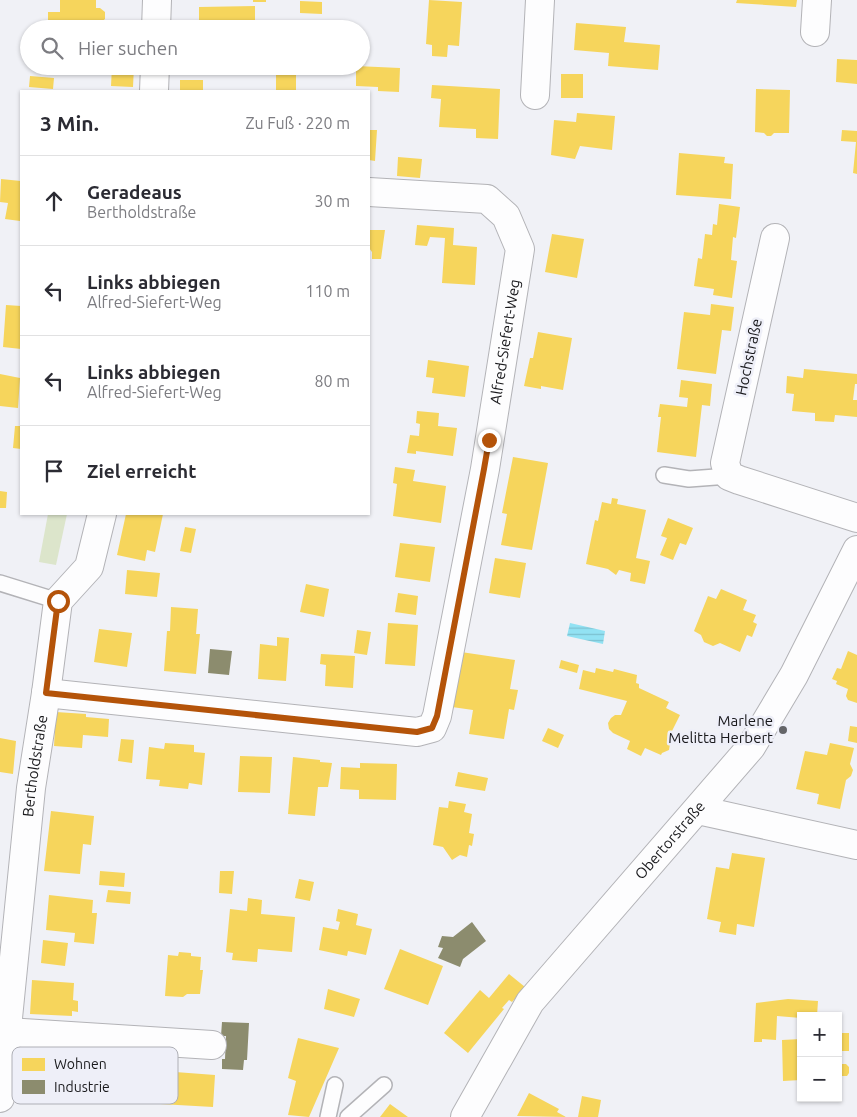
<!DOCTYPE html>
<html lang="de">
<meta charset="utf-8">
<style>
:root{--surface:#fff;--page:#f7f7f7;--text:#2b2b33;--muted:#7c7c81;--line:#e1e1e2}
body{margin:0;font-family:Ubuntu,sans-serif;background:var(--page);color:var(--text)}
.controls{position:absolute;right:15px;bottom:15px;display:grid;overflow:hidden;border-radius:0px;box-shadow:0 1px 4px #0004}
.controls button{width:45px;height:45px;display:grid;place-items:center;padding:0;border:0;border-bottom:1px solid var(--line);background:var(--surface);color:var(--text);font:25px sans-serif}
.stop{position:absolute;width:15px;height:15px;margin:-11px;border:4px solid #b45309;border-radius:50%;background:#fff}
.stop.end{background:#b45309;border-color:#fff;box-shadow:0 1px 5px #0008}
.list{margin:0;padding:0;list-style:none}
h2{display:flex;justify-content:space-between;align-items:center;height:65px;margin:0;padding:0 20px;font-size:21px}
h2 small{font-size:16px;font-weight:400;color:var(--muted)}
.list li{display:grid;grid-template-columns:32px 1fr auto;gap:15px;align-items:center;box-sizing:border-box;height:90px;padding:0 20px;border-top:1px solid var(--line)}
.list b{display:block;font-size:19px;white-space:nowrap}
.list p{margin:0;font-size:16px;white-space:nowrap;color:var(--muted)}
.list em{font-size:16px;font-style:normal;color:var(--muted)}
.icon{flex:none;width:28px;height:28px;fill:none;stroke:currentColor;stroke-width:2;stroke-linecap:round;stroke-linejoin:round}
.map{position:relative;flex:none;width:857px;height:1117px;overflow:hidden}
.search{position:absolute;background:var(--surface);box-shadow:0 1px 4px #0004;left:20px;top:20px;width:350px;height:55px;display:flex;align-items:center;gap:12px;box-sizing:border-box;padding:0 18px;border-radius:28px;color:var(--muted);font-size:19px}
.panel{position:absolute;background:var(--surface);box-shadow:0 1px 4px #0004;left:20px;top:90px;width:350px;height:425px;border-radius:0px}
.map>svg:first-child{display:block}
.green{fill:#dce5cb}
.water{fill:url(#water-rules)}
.homes{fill:#f6d55c}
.industry{fill:#8c8c6e}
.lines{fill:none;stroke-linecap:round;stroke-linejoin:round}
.service-casing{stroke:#b3b3b7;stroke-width:18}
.minor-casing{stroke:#b3b3b7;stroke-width:30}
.service{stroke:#fdfdfe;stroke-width:15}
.minor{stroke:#fdfdfe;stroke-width:28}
.route{stroke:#b45309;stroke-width:6}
.poi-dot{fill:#646568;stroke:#eeeff8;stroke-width:2}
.labels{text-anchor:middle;stroke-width:5;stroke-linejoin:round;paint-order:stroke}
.street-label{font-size:15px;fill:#19191c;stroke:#eeeff8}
.poi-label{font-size:15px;fill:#19191c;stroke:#eeeff8;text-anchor:end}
.key{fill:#eeeff8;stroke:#aeafb6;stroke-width:1}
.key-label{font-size:14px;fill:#19191c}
</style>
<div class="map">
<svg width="857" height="1117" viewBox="0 0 857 1117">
<defs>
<pattern id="water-rules" width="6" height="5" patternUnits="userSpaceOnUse" patternTransform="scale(1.25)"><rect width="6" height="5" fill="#92e2f3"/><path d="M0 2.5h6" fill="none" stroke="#7dc1d0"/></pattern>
</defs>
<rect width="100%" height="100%" fill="#f0f1f6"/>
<path class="green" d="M48 514H67L56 565 39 562Z"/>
<path class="water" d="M570 623 605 631 603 644 567 636Z"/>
<path class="homes" d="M60 0H96V8H100L105 12V19L100 23H96V25L69 26V29H48V12H60Z
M253 0H266V2H253Z
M429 0 462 2 459 46 448 45 447 57 432 56V45L426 44Z
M737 0H797L796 7 736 3Z
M300 1 322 2V14L300 13Z
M255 6V29H199V7Z
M576 23 626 27 624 42 660 45 658 70 608 66 609 53 574 50Z
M837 59 857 60V84L836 82Z
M112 66H134L133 87 111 86Z
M356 66 400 68 399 92 378 91V87L356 86Z
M276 73 296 74V91H276Z
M561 74H583V98H561Z
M30 76 54 78 53 89 29 87Z
M180 80H203V91H180Z
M432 85 500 89 498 139 476 138V129L439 127 441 99 431 98Z
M756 89 790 90 789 133H774L771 136H767L764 133 755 132Z
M577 113 615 116 612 150 580 146 575 159 551 155 554 120 576 122Z
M369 130H377L375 161 369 160Z
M842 130 857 131V174L853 173 856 142 841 141Z
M679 153 725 157 724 163 733 164 731 199 676 195Z
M398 157 422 159 420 178 397 176Z
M1 179 21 181 20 221 5 219 8 203 0 202Z
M719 204 740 207 736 238 733 237 731 260 737 261 732 298 713 295 714 289 694 286 698 258 702 259 705 234 712 235 713 224 717 225Z
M417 225 454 228 453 245 477 247 475 285 442 283 445 238 430 237 427 246 415 245Z
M370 230H385L381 259H372V252L369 248Z
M552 234 584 239 577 278 545 272Z
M711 304 734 307 731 331 722 330 716 374 677 369 684 312 710 315Z
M6 305 21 306V349L3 347Z
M538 332 572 338 563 390 541 386V389L524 386 530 358H533Z
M428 360 469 366 465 397 432 393 434 378 426 377Z
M804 369 857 374V384H855L853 400H857V417L835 415 834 422 815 421V413L792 411 794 394 786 393 787 376 803 378Z
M0 374 20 378 18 408 0 406Z
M681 380 712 384 710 406 702 405 696 457 657 452 661 417H658L660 404 687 407 688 398 679 397Z
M417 411 439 413 438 426 457 428 453 456 416 451V454L407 453 410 435 419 436 420 424 416 423Z
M15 426H21V449L13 448Z
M513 457 548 463 532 550 501 545 507 514 502 513Z
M395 467 415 470 413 481 446 486 441 523 393 516 397 484 393 483Z
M0 491 7 492 6 508H0Z
M612 498 618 499 617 504 646 510 636 558 650 561 645 584 630 581 631 573 619 570 616 575 608 569 586 564 595 520 598 521 602 502 611 504Z
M126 514H163L155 552 147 550 145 561 117 555Z
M668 518 693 528 686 545 680 543 673 560 660 555 667 538 661 536Z
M185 527 196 529 191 553 180 551Z
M400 543 435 547 430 582 395 577Z
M495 558 526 563 520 598 489 593Z
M127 570 160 573 157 597 125 594Z
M306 584 329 589 324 617 300 612Z
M721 589 747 600 743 610 756 615 753 622 757 624 752 637 747 635 740 652 720 643 713 646 704 642 701 635 694 631 708 596 716 599Z
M398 593 418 596 416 615 395 612Z
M171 607 198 609 196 634H200L196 674 164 671 167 631H170Z
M388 623 418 625 415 666 385 664Z
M99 629 132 633 127 667 94 662Z
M357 630 371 632 367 655 354 653Z
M277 637 289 638 286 681 258 679 260 644 277 646Z
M848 651 857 655V703L848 700 846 696 848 689 836 684 837 681 832 679 837 668 841 669Z
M461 652 515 660 510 689 518 690 514 710 509 709 504 739 469 734 473 710 452 707Z
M321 654 355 656 353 688 325 686 326 665 320 664Z
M561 660 579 665 577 673 559 668Z
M596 668 613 672 614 669 637 675 636 683 639 684V688L669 702 666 708 680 715 667 741 670 744 669 750 662 753 661 755 645 748 641 756 627 749 630 741 613 733 609 729 608 723 611 718 615 715H621L627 701 579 689 583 670 595 673Z
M56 712 86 714V717L109 719 108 737 83 735 82 748 54 746Z
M850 726 857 727V743L848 741Z
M548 728 564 735 558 748 542 741Z
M0 738 16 741 13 774 0 772Z
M121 739 134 740 132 763 118 761Z
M165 743 194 745V752L205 753 202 785 189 783 188 789 159 786 160 780 146 779 149 747 164 749Z
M830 743 854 748 850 764 853 770 851 776 846 780 840 809 817 804 819 794 796 789 805 751 827 755Z
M240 756 272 757 270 793 238 792Z
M293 757 320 760V762L332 763 328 787H318L315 816 288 814Z
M360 763 397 764 396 800 359 799V790L340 789 341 767 360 768Z
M458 772 488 778 485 791 455 786Z
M449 801 466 804 464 812 472 814 469 833 474 834 472 846 469 845 467 857 460 855 452 860 443 847 433 845 439 807 448 808Z
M51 811 94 816 91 845 83 844 80 874 44 871Z
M732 853 765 858 754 927 737 924 736 935 719 932 721 922 707 919 716 867 729 869Z
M100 871 125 873 124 887 99 885Z
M220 871H234L232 894 219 893Z
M299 879 314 882 310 901 295 898Z
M108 890 131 892 130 904 106 902Z
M49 895 93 900 92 913H97L94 944 74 942 75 933 46 930Z
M248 898 262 900 261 914 295 917 292 952 258 949 257 962 232 960 233 953 226 952 230 909 247 911Z
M338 909 358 914 356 925 372 929 366 955 348 951 347 956 319 950 323 927 338 930 340 922 336 921Z
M43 940 68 943 65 966 41 963Z
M400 949 443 966 428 1005 384 989Z
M179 952 191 953V956L201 957 200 970H203L200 994H187L183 997 165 996 168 955 178 956Z
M509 974 525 987 512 1002 509 1000 502 1008 504 1009 468 1053 444 1033 480 990 489 998Z
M32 980 74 983 73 1000 78 1001V1012L72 1011V1016L30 1014Z
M328 989 360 999 354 1017 324 1009Z
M788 999 818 1001 817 1016H801V1018L777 1016 776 1040 762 1039V1042H754L756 1003Z
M838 1033H849V1051H842V1064H846L849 1067V1073L847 1076H841L842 1081H838Z
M298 1038 339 1048 309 1117 288 1115 296 1081 288 1078Z
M801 1039V1080L783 1081 782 1040Z
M61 1061 162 1067V1071L215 1075 213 1107 160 1104V1100L58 1094Z
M529 1093 559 1109 557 1112 566 1117 517 1116Z
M582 1096 601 1100 598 1117H578Z
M390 1104 408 1117H380Z"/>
<path class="industry" d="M210 649 232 651 229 675 208 673Z
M472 922 486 941 463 959 460 967 438 958 443 948 438 947 442 936 453 937Z
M222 1022 249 1023 247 1060H244L243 1070 222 1069V1059H225L226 1036H221Z"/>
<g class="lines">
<g class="service-casing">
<path id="service" d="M664 475 689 479 729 476
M0 583 58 601
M328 1117 335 1085
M348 1117 384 1085"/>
</g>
<g class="minor-casing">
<g id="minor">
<path d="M156 29 157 0"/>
<path d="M815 32 817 0"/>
<path d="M154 91 155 66"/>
<path d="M535 95 540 0"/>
<path d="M775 238 725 463 729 476 739 480 857 518"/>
<path id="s1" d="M46 693 417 732 432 728 437 716 485 469 520 249 506 216 487 199 369 192"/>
<path d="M698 810 857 845"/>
<path d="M7 1032 212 1045"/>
<path id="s2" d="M0 1098 31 788 46 693 58 601 89 567 102 514"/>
<path id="s3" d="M465 1117 530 1002 751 747 794 675 857 550"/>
</g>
</g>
<use href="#service" class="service"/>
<use href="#minor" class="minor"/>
</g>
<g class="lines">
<path class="route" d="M58 601 46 693 417 732 432 728 437 716 484 469 489 440"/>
</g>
<circle class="poi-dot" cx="783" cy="730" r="5"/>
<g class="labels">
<g class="street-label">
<text dy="5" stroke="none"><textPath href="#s1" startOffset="782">Alfred-Siefert-Weg</textPath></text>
<text transform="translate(749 357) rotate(-78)" y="5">Hochstraße</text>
<text dy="5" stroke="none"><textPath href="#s2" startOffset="334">Bertholdstraße</textPath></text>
<text dy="5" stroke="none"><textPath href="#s3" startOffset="346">Obertorstraße</textPath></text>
</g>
<g class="poi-label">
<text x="773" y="726">Marlene<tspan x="773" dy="17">Melitta Herbert</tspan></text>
</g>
</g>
<rect x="12" y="1047" width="166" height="57" rx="8" class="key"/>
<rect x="22" y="1058" width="23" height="13" fill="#f6d55c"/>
<rect x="22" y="1080" width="23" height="14" fill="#8c8c6e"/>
<g class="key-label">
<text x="54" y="1069">Wohnen</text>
<text x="54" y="1092">Industrie</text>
</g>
</svg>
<div class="controls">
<button>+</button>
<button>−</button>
</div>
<div class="stop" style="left:58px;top:601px"></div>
<div class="stop end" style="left:489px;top:440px"></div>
<div class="search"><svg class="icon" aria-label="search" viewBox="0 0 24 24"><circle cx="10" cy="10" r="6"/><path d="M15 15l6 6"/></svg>Hier suchen</div>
<section class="panel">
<h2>3 Min.<small>Zu Fuß · 220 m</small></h2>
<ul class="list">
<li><svg class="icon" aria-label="ahead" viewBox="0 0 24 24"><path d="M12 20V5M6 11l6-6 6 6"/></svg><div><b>Geradeaus</b><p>Bertholdstraße</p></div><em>30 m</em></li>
<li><svg class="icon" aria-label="left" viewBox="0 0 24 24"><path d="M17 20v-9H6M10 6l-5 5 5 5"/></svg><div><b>Links abbiegen</b><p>Alfred-Siefert-Weg</p></div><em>110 m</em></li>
<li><svg class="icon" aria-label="left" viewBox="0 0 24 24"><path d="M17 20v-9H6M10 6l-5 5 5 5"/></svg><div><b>Links abbiegen</b><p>Alfred-Siefert-Weg</p></div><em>80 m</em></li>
<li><svg class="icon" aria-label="arrive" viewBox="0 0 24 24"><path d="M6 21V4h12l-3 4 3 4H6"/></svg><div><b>Ziel erreicht</b></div></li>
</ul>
</section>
</div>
